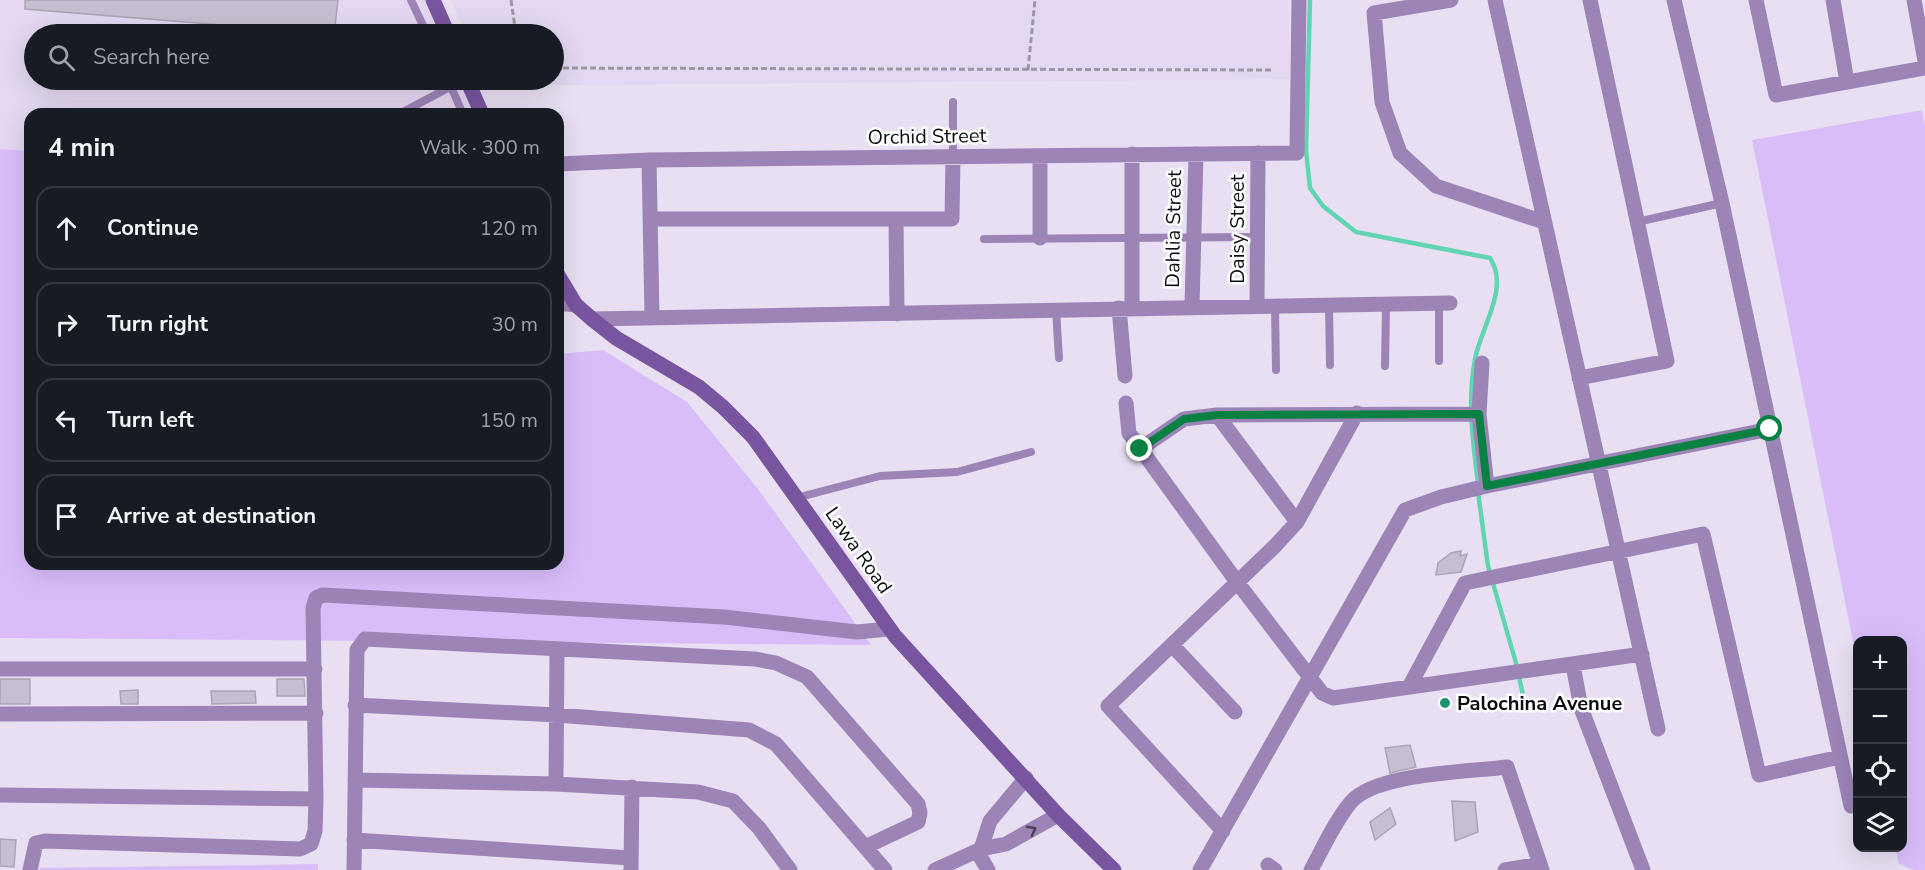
<!DOCTYPE html>
<meta charset="utf-8">
<style>
:root{--surface:#171b24;--page:#20242c;--text:#f1f3f6;--muted:#9ea1a6;--line:#363941}
body{margin:0;font-family:"Nunito Sans",sans-serif;background:var(--page);color:var(--text)}
.controls{position:absolute;right:18px;bottom:18px;display:grid;overflow:hidden;border-radius:12px;box-shadow:0 6px 24px #0002}
.controls button{width:54px;height:54px;display:grid;place-items:center;padding:0;border:0;border-bottom:2px solid var(--line);background:var(--surface);color:var(--text);font:30px sans-serif}
.stop{position:absolute;width:18px;height:18px;margin:-14px;border:4px solid #0b8043;border-radius:50%;background:#fff}
.stop.end{background:#0b8043;border-color:#fff;box-shadow:0 2px 6px #0008}
.list{margin:0;padding:0;list-style:none}
h2{display:flex;justify-content:space-between;align-items:center;height:78px;margin:0;padding:0 24px;font-size:26px}
h2 small{font-size:20px;font-weight:400;color:var(--muted)}
.list li{display:grid;grid-template-columns:39px 1fr auto;gap:18px;align-items:center;box-sizing:border-box;height:84px;margin:0 12px 12px;padding:0 12px;border:2px solid var(--line);border-radius:18px}
.list b{display:block;font-size:22px;white-space:nowrap}
.list em{font-size:20px;font-style:normal;color:var(--muted)}
.icon{flex:none;width:33px;height:33px;fill:none;stroke:currentColor;stroke-width:2;stroke-linecap:round;stroke-linejoin:round}
.map{position:relative;flex:none;width:1925px;height:870px;overflow:hidden}
.search{position:absolute;background:var(--surface);box-shadow:0 6px 24px #0002;left:24px;top:24px;width:540px;height:66px;display:flex;align-items:center;gap:15px;box-sizing:border-box;padding:0 21px;border-radius:33px;color:var(--muted);font-size:22px}
.panel{position:absolute;background:var(--surface);box-shadow:0 6px 24px #0002;left:24px;top:108px;width:540px;height:462px;border-radius:18px}
.map>svg:first-child{display:block}
.built{fill:#e3d7f1}
.green{fill:#d9bdf9}
.lines{fill:none;stroke-linecap:round;stroke-linejoin:round}
.stream{stroke:#61d4b1;stroke-width:4.5}
.building{fill:#c7bfd1;stroke:#aba4b5;stroke-width:1.5}
.path{stroke:#9d97a5;stroke-width:3;stroke-dasharray:6 3;stroke-linecap:butt}
.service{stroke:#9c84b7;stroke-width:8}
.minor{stroke:#9c84b7;stroke-width:15}
.secondary{stroke:#79549f;stroke-width:15}
.oneway{stroke:#4d415c}
.route{stroke:#0b8043;stroke-width:8}
.poi-dot{fill:#1e9174;stroke:#fff;stroke-width:2}
.labels{text-anchor:middle;stroke-width:5;stroke-linejoin:round;paint-order:stroke}
.street-label{font-size:20px;fill:#0d0b11;stroke:#fff}
.poi-label{font-size:20px;font-weight:bold;fill:#0d0b11;stroke:#fff;text-anchor:start}
</style>
<div class="map">
<svg width="1925" height="870" viewBox="0 0 1925 870">
<rect width="100%" height="100%" fill="#e8e0f2"/>
<path class="built" d="M0 0H427L442 34H34V80H462L478 114H30V151L0 149Z
M451 0H1288L1290 79 486 86 483 80H554V34H465Z"/>
<path class="green" d="M1922 110 1925 126V870H1914L1899 864 1895 848H1902V640H1858L1857 661 1752 140Z
M0 149 30 151V564H558V354L603 350 687 402 758 489 871 645 0 638Z
M318 864V870H39V868Z"/>
<g class="lines">
<path class="stream" d="M1310 0 1306 151 1310 188 1323 206 1356 232 1490 258C1510 288 1481 327 1475 359 1467 402 1473 442 1478 484
M1478 492 1488 566 1516 663 1526 709"/>
</g>
<path class="building" d="M25 0H338L334 34 25 9Z
M1461 551 1460 556 1467 554 1461 572 1436 575 1438 563 1451 553Z
M0 679H30V704H0Z
M277 679H304L305 696H277Z
M138 690V704H121L120 691Z
M211 691H255L256 703 212 704Z
M1410 745 1416 767 1390 773 1385 748Z
M1452 801 1475 802 1478 832 1455 841Z
M1390 808 1396 824 1375 840 1370 822Z
M0 839 16 840 14 867 0 866Z"/>
<g class="lines">
<path class="path" d="M511 0 516 34
M554 68 1273 70
M1028 70 1035 0"/>
<path class="service" d="M411 0 427 34
M448 80 463 114
M953 102V156
M399 114 452 86
M1637 222 1722 203
M984 239 1258 237
M1439 303V361
M1329 305 1330 365
M1275 306 1276 370
M1056 310 1059 358
M1385 366 1386 305
M796 498 880 476 957 472 1031 452"/>
<path class="minor" d="M1451 0 1374 13 1382 102 1400 153 1436 186 1544 222
M1495 0 1658 729
M1674 0 1722 203 1851 806
M1756 0 1776 95 1925 68
M1833 0 1847 82
M1914 0 1925 61
M1132 154V308
M649 160 652 317
M558 164 649 160 1297 153 1299 0
M651 219H952L953 156
M896 219 897 314
M1040 238V156
M558 303 576 305
M1192 306 1196 154
M1257 306 1258 153
M1119 308 1125 376
M592 319 1450 303
M1482 363 1479 414 1487 486
M1579 378 1667 361 1590 0
M1126 403 1129 433 1237 582 1322 693 1333 698 1642 654
M1217 415 1297 522
M1140 449 1184 419 1217 415 1479 414
M1172 645 1235 712
M1573 665 1581 708 1643 870
M0 669H315
M1409 687 1465 583 1703 534 1759 775 1840 757
M355 705 557 715 749 730 776 744 885 870
M0 714 316 713
M355 780 556 784 698 792 733 801 759 828 790 870
M556 784 557 651
M0 795 316 799
M1223 831 1108 706 1275 546 1297 522 1357 413
M354 840 631 858
M981 849 990 821 1026 778
M977 851 988 870
M1268 865 1275 870
M30 870 36 843 45 841 300 849 311 844 315 831 316 799 313 608 316 598 323 595 724 617 857 632 889 629
M354 870 357 650 365 639 755 659 776 663 807 677 918 804 920 813 918 822 865 847
M631 870 632 787
M935 870 981 849 1006 844 1058 815
M1200 870 1405 510 1441 497 1487 486 1770 429
M1311 870C1323 848 1335 821 1351 802 1376 773 1469 772 1507 767L1542 870
M1505 870 1540 864"/>
<path class="secondary" d="M433 0 448 34
M467 80 482 114
M558 275 576 305 592 319 616 338 699 387 723 407 753 437 895 636 1058 815 1114 870"/>
</g>
<defs><path id="oneway-chevron" d="M-2-3.5L2.5 0L-2 3.5" fill="none" stroke-width="1.6" stroke-linecap="round" stroke-linejoin="round" transform="scale(1.5)"/></defs>
<use class="oneway" href="#oneway-chevron" transform="translate(1032 830) rotate(-28)"/>
<g class="lines">
<path class="route" d="M1140 449 1184 419 1217 415 1479 414 1487 486 1770 429"/>
</g>
<circle class="poi-dot" cx="1445" cy="703" r="6"/>
<g class="labels">
<g class="street-label">
<text transform="translate(927 136) rotate(-1)" y="7">Orchid Street</text>
<text transform="translate(1173 229) rotate(-89)" y="7">Dahlia Street</text>
<text transform="translate(1237 229) rotate(-90)" y="7">Daisy Street</text>
<text transform="translate(859 550) rotate(55)" y="7">Lawa Road</text>
</g>
<g class="poi-label">
<text x="1457" y="710">Palochina Avenue</text>
</g>
</g>
</svg>
<div class="controls">
<button>+</button>
<button>−</button>
<button><svg class="icon" aria-label="locate" viewBox="0 0 24 24"><circle cx="12" cy="12" r="6"/><path d="M12 2v4M12 18v4M2 12h4M18 12h4"/></svg></button>
<button><svg class="icon" aria-label="layers" viewBox="0 0 24 24"><path d="M12 4l9 5-9 5-9-5zM3 14l9 5 9-5"/></svg></button>
</div>
<div class="stop" style="left:1770px;top:429px"></div>
<div class="stop end" style="left:1140px;top:449px"></div>
<div class="search"><svg class="icon" aria-label="search" viewBox="0 0 24 24"><circle cx="10" cy="10" r="6"/><path d="M15 15l6 6"/></svg>Search here</div>
<section class="panel">
<h2>4 min<small>Walk · 300 m</small></h2>
<ul class="list">
<li><svg class="icon" aria-label="ahead" viewBox="0 0 24 24"><path d="M12 20V5M6 11l6-6 6 6"/></svg><div><b>Continue</b></div><em>120 m</em></li>
<li><svg class="icon" aria-label="right" viewBox="0 0 24 24"><path d="M7 20v-9h11M14 6l5 5-5 5"/></svg><div><b>Turn right</b></div><em>30 m</em></li>
<li><svg class="icon" aria-label="left" viewBox="0 0 24 24"><path d="M17 20v-9H6M10 6l-5 5 5 5"/></svg><div><b>Turn left</b></div><em>150 m</em></li>
<li><svg class="icon" aria-label="arrive" viewBox="0 0 24 24"><path d="M6 21V4h12l-3 4 3 4H6"/></svg><div><b>Arrive at destination</b></div></li>
</ul>
</section>
</div>
